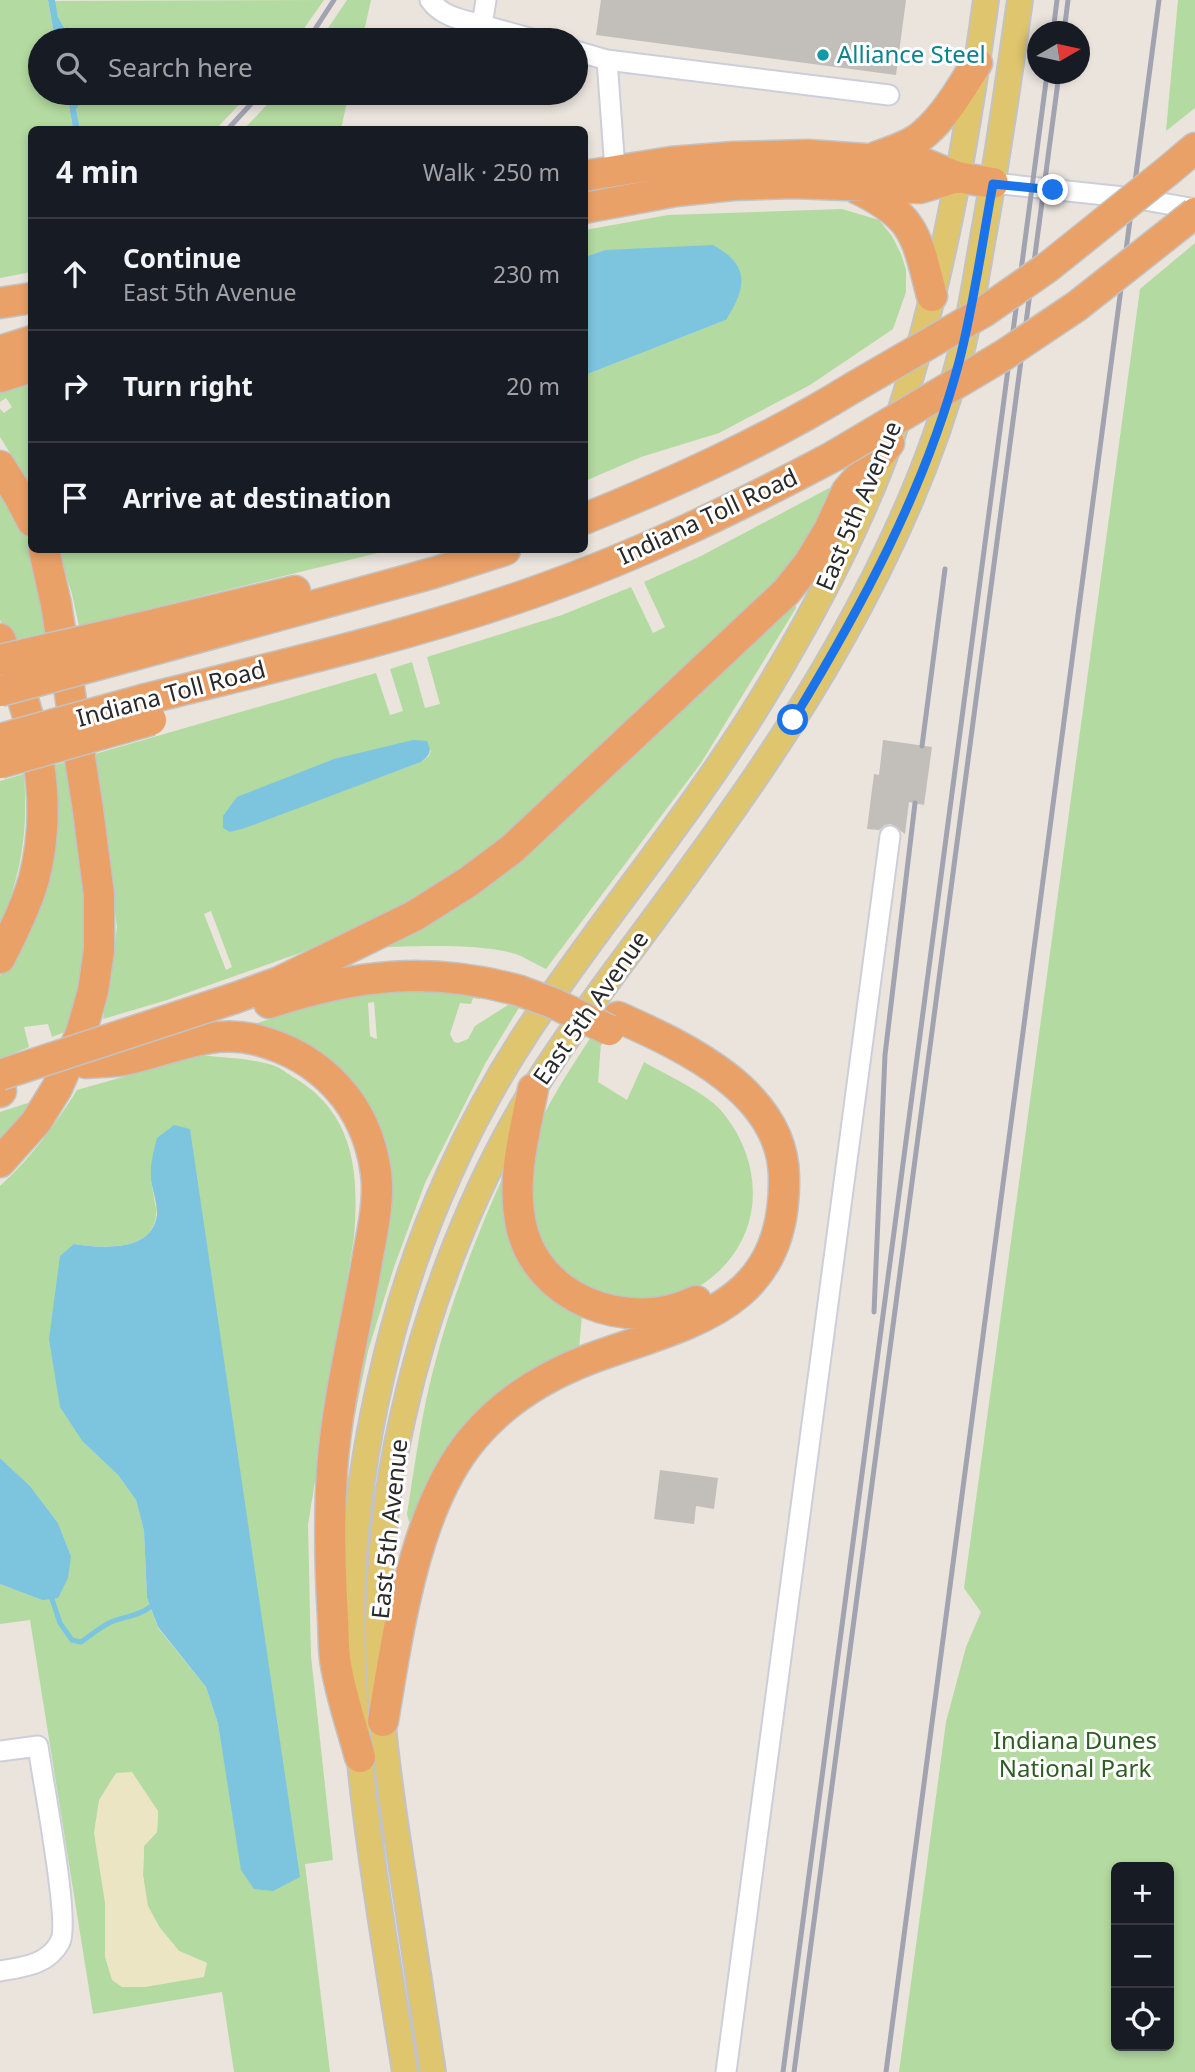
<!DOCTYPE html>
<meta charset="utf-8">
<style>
:root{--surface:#171b24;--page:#20242c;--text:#f1f3f6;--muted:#9ea1a6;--line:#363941}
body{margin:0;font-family:"Noto Sans",sans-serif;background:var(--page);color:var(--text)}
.controls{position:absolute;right:21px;bottom:21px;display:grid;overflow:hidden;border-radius:10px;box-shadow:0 4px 10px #0003}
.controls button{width:63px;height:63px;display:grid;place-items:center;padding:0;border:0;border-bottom:2px solid var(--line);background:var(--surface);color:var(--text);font:35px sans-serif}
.compass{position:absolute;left:1027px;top:21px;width:63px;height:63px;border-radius:50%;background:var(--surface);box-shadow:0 4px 10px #0003;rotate:81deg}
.stop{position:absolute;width:21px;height:21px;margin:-16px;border:5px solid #1a73e8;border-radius:50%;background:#fff}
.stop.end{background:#1a73e8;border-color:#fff;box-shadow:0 2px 7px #0008}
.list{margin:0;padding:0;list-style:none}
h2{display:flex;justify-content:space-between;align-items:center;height:91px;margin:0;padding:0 28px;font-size:30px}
h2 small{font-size:23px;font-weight:400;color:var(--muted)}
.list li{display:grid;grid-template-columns:46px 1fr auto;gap:21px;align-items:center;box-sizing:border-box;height:112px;padding:0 28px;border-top:2px solid var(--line)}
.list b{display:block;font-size:26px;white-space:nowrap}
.list p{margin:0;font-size:23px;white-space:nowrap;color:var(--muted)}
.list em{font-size:23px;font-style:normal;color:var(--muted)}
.icon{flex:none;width:38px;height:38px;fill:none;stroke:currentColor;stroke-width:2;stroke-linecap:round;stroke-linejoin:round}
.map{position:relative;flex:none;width:1195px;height:2072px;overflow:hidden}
.search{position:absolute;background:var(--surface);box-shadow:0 4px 10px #0003;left:28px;top:28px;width:560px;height:77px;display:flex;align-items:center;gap:18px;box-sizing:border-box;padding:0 24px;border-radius:38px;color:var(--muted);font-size:26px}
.panel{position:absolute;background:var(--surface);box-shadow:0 4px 10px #0003;left:28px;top:126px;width:560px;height:427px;border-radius:10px}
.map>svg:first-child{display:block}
.green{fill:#b3daa0;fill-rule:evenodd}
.sand{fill:#ebe5c4}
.water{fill:#7dc5df}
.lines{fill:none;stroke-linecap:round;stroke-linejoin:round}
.stream{stroke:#7dc5df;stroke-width:5}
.building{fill:#c2beb9}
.minor-casing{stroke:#ccced9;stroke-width:23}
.major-casing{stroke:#c3c3c3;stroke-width:28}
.highway-casing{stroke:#c3c3c3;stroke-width:33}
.minor{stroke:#fff;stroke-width:19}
.major{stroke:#dfc56d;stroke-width:24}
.highway{stroke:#eaa168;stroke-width:30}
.rail{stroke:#a1a3b1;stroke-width:5}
.highway-bridge-casing{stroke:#c3c3c3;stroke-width:33;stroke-linecap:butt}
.highway-bridge{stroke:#eaa168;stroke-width:30}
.route{stroke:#1a73e8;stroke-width:9}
.culture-dot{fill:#0f9aa8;stroke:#fff;stroke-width:2.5}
.labels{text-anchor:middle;stroke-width:6;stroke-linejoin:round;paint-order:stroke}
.culture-label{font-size:24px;fill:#0d838f;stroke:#fff;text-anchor:start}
.street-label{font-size:24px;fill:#292929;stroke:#fff}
.park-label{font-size:24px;fill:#2e5d23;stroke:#fff}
</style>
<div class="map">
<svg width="1195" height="2072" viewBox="0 0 1195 2072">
<rect width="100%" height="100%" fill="#eae4dd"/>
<path class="green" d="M0 0H48L55 40H40V93H67L73 129 32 130 31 272 0 278Z
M324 0 296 40H71L58 17 54 1Z
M347 0H371L362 40H320Z
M1178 0H1195V108L1166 131Z
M88 93H250L216 129H80L76 109Z
M278 93H349L341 129H244Z
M842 209 879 220 892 236 901 254 906 270V292L893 329 810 385 719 433 641 457 585 481V375L726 320 605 250 585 257V230L668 215Z
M1195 243V2072H899L946 1722 966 1647 981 1612 964 1588 1140 289ZM1169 1867V2046H1116V1867Z
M31 384H32L31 487 0 437V409L4 413 12 407 6 398 0 402V393Z
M0 486 14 508 31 545 49 632 13 640 0 620Z
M833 486C816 529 804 548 775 582L500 841 446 879 378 921 300 953 167 1000 103 1019 117 927 95 754 376 673 390 715 403 711 390 669 412 662 425 708 440 704 427 657 562 615 631 587 653 633 665 627 644 582 701 556ZM431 750 429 756 421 762 230 832ZM211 911 232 967 226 970 204 914Z
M58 550H390L79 626 72 594Z
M795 600 796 608 701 763 546 969C537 965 529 960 521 956 488 943 425 946 389 947L388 941Z
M69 761 89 907V948L70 1030 52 1037 48 1024 24 1027 29 1047 0 1059V976L23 931 57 797 55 765Z
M24 774C28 833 22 871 0 926V781Z
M437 990 481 995 480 999 473 998 471 1004 460 1003 450 1034 454 1042 458 1043 468 1039 475 1026 511 1003 520 1006 486 1062 425 1183 394 1267 368 1351 349 1444 380 1226 364 1112 244 1027 349 995ZM374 1002 377 1039H376L370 1036 368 1003Z
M591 1037 601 1043 598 1082 627 1100 644 1062C668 1076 708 1093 724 1114 779 1184 753 1275 667 1300 656 1303 641 1300 630 1299 588 1296 561 1280 542 1242 538 1236 534 1230 532 1224 529 1214 530 1202 530 1192 529 1182 527 1170 528 1160 535 1120 569 1071 591 1037Z
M200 1055C224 1058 252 1058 275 1066 283 1069 290 1076 298 1080 355 1116 359 1175 354 1237L308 1525 311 1656 333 1860 305 1864 330 2072H234L222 1992 93 2014 30 1620 0 1624V1584L42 1600 71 1556 58 1523 30 1486 0 1458V1186C31 1158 55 1125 77 1090ZM150 1174 273 1891 230 1795 218 1724 206 1687 158 1628 147 1598 144 1531 136 1500 118 1475 83 1442 74 1244C101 1248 156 1253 156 1212 157 1200 152 1186 150 1174ZM149 1799 158 1811 157 1832 144 1846 143 1875 147 1906 160 1928 179 1951 207 1963 105 1957V1903Z
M43 1098 0 1150V1112Z
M505 1172V1205L582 1315 579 1348 409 1522 407 1514C415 1465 421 1415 434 1367 451 1300 477 1235 505 1172Z"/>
<path class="sand" d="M132 1772 158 1811 157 1832 144 1846 143 1875 148 1906 160 1928 179 1951 207 1963 204 1977 145 1987H122L112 1980 105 1957V1903L94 1833 99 1800 116 1773Z"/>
<path class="water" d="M48 0H55L58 17 71 40H55Z
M67 93H88L76 109 80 129H73Z
M713 245C750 265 747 287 726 320L585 375V257L605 250Z
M413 740 427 741C432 752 430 755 421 762L245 828 230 832 223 828V816L237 797 334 759Z
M174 1125 190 1129 300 1877 273 1891 254 1889 241 1870 218 1724 206 1687 158 1627 147 1598 144 1531 136 1500 118 1475 83 1442 60 1407 49 1339 60 1256 74 1244C101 1248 153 1253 157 1214 158 1202 151 1188 151 1176 150 1164 154 1150 157 1138Z
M0 1458 30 1486 58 1523 71 1556 68 1578 58 1598 42 1600 0 1584Z"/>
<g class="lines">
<path class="stream" d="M52 1599 60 1623 72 1640 81 1642C90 1636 99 1628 109 1623 123 1616 138 1617 150 1607"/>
</g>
<path class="building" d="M601 0H906L896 75 596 35Z
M883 740 932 747 924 805 909 802 905 834 891 824 885 825 879 830 867 829 874 774 879 775Z
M660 1470 718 1478 714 1509 696 1506 694 1524 654 1519Z"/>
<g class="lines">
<g class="minor-casing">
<path id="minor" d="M430 0C442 17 463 20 482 25
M486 0 482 25 536 40
M576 51 607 60 615 170
M607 60 889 95
M993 183 1133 198 1195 209
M0 1751 38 1746C42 1777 71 1923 60 1942 48 1965 23 1967 0 1971
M726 2072 890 836"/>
</g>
<g class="major-casing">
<path id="major" d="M405 2072C380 1910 346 1737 353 1572 357 1491 372 1409 393 1330 422 1224 470 1117 531 1026 606 914 693 812 763 697 813 615 860 527 892 436 940 296 966 146 986 0
M433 2072C422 2002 412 1932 401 1862 389 1784 378 1706 378 1628 379 1557 387 1485 403 1416 427 1306 475 1181 536 1085 580 1016 631 951 679 885 736 807 793 726 840 642 889 555 932 461 958 364 970 321 976 276 984 232 998 155 1009 78 1020 0"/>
</g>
<g class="highway-casing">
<path id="highway" d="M876 157C893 151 912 145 925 133 947 114 962 86 977 63
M1169 170 1195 148
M584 176 671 162 734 157 808 155 923 163 957 177 993 183
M856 188C916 217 916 235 932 296
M584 208 676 191 733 185 794 183 920 188 957 177
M0 303 32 298
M0 351 32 341
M0 377 32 367
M0 466 19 496 32 521
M584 519C678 481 768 440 854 387
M126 631 295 591
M0 639C33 717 56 794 34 879 26 907 13 933 0 958
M134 655 433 573 505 550
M146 699C278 666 411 636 540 590 642 554 738 507 834 456
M235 998 279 982 414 916 468 882 512 849 786 592 809 563 829 530 847 491 889 443
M269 1003C356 974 431 966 520 991
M86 1063C99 1062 114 1062 128 1059 171 1050 211 1028 257 1040 322 1057 367 1105 376 1173 380 1203 371 1237 366 1267 354 1334 337 1402 332 1470 329 1520 330 1568 333 1618 334 1634 333 1650 336 1665 341 1696 352 1727 360 1757
M533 1089C525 1132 512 1176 520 1220 533 1300 629 1334 696 1301
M0 1092 1 1091
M0 1162 36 1122 57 1088 81 1033 93 991 99 950V895L88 810 56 604 44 550
M383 1721C398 1633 414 1507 474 1437 505 1400 547 1375 592 1358 691 1322 786 1308 784 1177 783 1092 685 1047 618 1017"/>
</g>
<use href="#minor" class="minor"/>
<use href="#major" class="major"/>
<use href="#highway" class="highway"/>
<path class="rail" d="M1053 32 1057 0
M1064 32 1068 0
M308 40 334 0
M227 130 261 93
M922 746 945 569
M874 1312 885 1055 915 803
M783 2072 1047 74
M794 2072 1059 74
M886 2072 1159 0"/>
<g class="highway-bridge-casing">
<path id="highway-bridge" d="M854 387 985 311 1048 267 1169 170
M834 456 1004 355 1077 306 1195 213
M0 660 126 631
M0 691 134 655
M0 739 146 699
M0 763 151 720
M520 991 553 1003 609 1030
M0 1075 235 998"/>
</g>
<use href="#highway-bridge" class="highway-bridge"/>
</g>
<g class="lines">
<path class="route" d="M793 720C861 608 925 490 959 362 974 304 982 243 993 184L1053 190"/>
</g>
<circle class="culture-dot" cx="823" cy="55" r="7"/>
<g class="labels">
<g class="culture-label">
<text x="837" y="63">Alliance Steel</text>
</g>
<g class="street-label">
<text transform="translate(859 506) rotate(-67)" y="8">East 5th Avenue</text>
<text transform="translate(708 517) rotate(-25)" y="8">Indiana Toll Road</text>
<text transform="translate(171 694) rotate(-15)" y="8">Indiana Toll Road</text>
<text transform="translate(591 1008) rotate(-55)" y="8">East 5th Avenue</text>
<text transform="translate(390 1529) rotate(-84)" y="8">East 5th Avenue</text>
</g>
<g class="park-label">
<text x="1075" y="1749">Indiana Dunes<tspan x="1075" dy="28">National Park</tspan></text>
</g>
</g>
</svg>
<div class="controls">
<button>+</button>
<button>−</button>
<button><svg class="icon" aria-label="locate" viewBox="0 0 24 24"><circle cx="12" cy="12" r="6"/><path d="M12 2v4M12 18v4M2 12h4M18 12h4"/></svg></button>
</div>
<svg class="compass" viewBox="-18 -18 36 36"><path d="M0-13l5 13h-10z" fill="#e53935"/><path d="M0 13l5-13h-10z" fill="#9ea1a6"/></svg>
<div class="stop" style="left:793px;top:720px"></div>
<div class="stop end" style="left:1053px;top:190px"></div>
<div class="search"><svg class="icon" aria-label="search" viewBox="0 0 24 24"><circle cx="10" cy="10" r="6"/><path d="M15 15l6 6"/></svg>Search here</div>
<section class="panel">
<h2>4 min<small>Walk · 250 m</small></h2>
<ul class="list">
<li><svg class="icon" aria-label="ahead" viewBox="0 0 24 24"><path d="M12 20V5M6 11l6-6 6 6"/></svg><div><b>Continue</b><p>East 5th Avenue</p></div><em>230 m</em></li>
<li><svg class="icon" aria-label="right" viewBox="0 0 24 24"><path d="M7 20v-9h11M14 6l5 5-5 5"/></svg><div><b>Turn right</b></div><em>20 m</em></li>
<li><svg class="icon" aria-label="arrive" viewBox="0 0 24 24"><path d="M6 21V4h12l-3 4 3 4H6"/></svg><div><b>Arrive at destination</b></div></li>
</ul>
</section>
</div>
